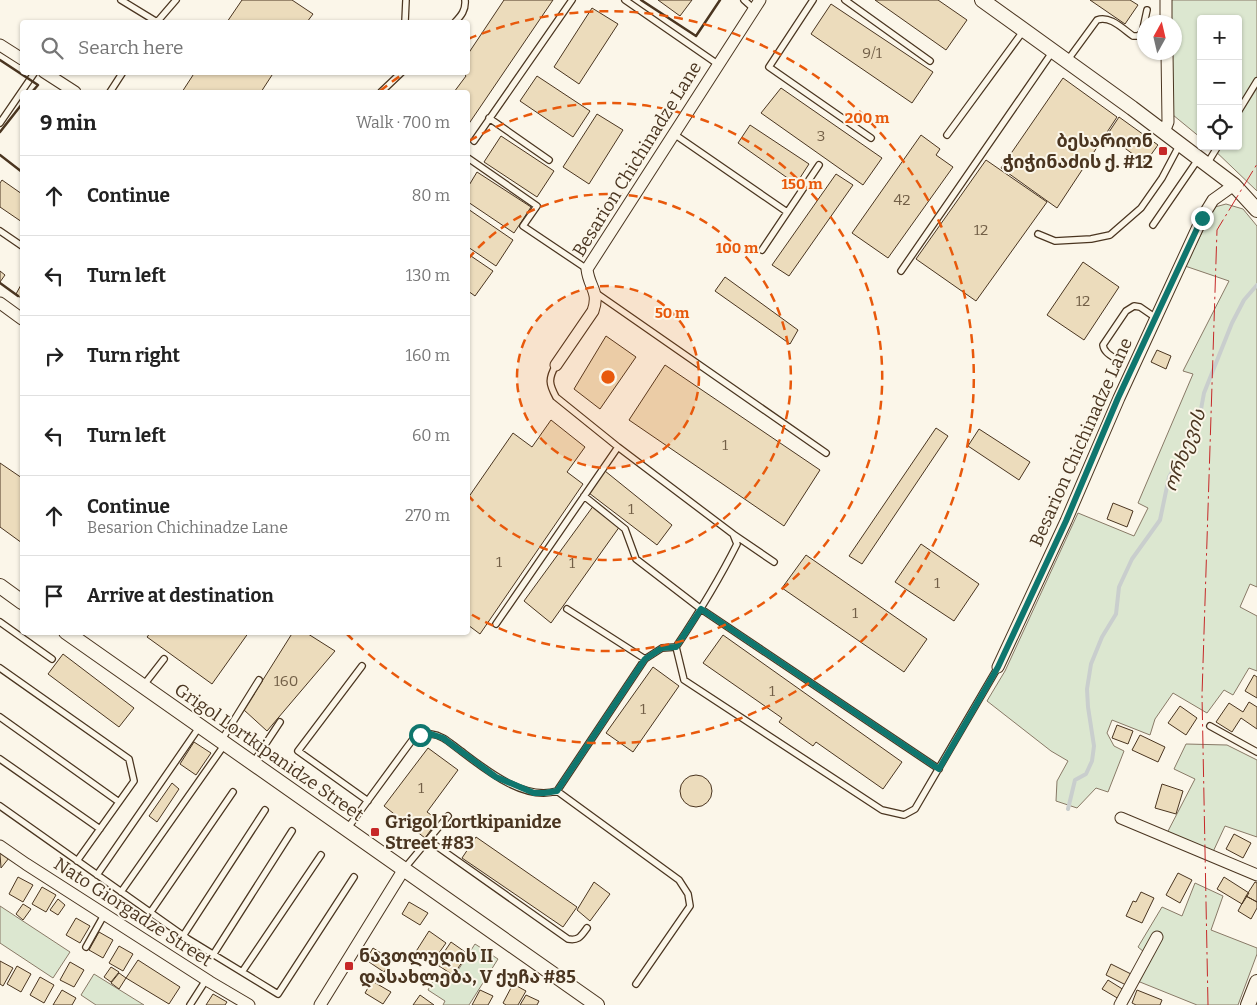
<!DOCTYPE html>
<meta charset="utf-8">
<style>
:root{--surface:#fff;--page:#f2f2f2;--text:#222;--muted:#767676;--line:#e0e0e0}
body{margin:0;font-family:Bitter,"Noto Sans Georgian",serif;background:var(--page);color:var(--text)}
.controls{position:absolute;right:15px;top:15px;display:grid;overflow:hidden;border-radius:5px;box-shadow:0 1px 4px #0004}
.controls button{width:45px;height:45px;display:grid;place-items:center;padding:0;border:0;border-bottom:1px solid var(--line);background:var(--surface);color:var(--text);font:25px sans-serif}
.compass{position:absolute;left:1137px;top:15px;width:45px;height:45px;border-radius:50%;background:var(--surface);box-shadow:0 1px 4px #0004;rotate:8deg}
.stop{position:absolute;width:15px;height:15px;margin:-11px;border:4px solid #0f766e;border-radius:50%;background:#fff}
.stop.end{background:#0f766e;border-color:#fff;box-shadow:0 1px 5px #0008}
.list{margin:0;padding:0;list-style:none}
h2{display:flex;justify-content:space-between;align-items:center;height:65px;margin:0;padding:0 20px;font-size:21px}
h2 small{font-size:16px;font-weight:400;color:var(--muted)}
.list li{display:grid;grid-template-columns:32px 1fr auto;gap:15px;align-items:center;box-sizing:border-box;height:80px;padding:0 20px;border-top:1px solid var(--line)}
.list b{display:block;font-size:19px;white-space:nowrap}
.list p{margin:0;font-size:16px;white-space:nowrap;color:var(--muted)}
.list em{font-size:16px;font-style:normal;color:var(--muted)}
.icon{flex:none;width:28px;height:28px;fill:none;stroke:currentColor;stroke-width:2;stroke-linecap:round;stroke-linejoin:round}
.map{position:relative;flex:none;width:1257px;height:1005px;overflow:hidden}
.search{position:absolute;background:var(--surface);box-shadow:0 1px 4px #0004;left:20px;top:20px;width:450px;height:55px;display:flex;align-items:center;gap:12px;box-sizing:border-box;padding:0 18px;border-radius:5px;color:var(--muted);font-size:19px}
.panel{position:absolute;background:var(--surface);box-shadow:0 1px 4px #0004;left:20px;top:90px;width:450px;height:545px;border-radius:5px}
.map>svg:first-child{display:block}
.green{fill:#dce7d0;stroke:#887966}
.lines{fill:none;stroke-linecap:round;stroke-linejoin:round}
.stream{stroke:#c9cecd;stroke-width:4}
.building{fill:#ecdcbc;stroke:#4a3520}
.service-casing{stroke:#4a3520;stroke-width:8}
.minor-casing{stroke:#4a3520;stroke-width:13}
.tertiary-casing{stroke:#4a3520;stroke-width:16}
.service{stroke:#fbf6e9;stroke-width:5.5}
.minor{stroke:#fbf6e9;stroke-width:11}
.tertiary{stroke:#fbf6e9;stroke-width:14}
.wall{stroke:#4a3520;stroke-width:2.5}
.power{stroke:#c62828;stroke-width:1;stroke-dasharray:18 4 2.5 4;stroke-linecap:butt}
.route{stroke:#0f766e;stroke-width:6}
.ring{fill:none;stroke:#e8590c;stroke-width:2.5;stroke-dasharray:9 6}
.poi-dot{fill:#c62828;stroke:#fbf6e9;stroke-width:2}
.labels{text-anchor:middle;stroke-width:4;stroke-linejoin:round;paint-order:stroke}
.number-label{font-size:15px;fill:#725f47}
.poi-label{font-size:18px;font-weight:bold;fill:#4a3520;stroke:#fbf6e9;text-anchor:start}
.street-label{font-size:18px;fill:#4a3520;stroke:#fbf6e9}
.water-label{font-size:19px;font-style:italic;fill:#4a3520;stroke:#fbf6e9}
.centre{fill:#e8590c;stroke:#fbf6e9;stroke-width:2.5}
.ring-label{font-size:15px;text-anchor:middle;font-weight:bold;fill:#e8590c;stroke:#fbf6e9;stroke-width:4;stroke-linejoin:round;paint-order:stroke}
</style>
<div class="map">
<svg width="1257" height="1005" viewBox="0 0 1257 1005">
<rect width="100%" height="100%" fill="#fbf6e9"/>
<path class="green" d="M1171 0H1257V191L1210 146H1238V19H1201V138L1173 115 1172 53 1174 52V22H1171Z
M1226 204 1243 209 1257 226V587L1250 584 1240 607 1257 616V671L1249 668 1233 695 1224 690 1207 713 1173 693 1155 719 1150 735 1112 720 1107 733 1114 746 1124 751 1108 792 1096 788 1077 808 1056 801 1057 781 1068 761 1051 751 987 701 1005 671 1078 513 1134 536 1148 508 1138 503 1193 374 1183 371 1229 281 1185 266 1215 207Z
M1186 744 1227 745 1257 760V837L1225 826 1212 854 1166 835 1195 779 1174 769Z
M1195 883 1223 896 1211 930 1257 948V954L1238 1005H1197L1135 980 1144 952 1138 947 1162 907 1182 916Z
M0 906 70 952 53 978 0 943Z
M475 944 498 959 469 1005H443L445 1001 428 990 434 979 447 987Z
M94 974 144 1005H96L81 995Z"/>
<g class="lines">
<path class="stream" d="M1068 809 1075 780 1086 774 1092 761 1094 746 1088 707 1087 689 1091 664 1102 637 1116 614 1119 587 1132 559 1160 520 1169 477 1187 446 1199 420 1204 393 1232 323 1244 300 1257 285"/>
</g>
<path class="building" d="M242 0H292L313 14 307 22H227Z
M504 0H553L468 125V92H454L466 76 463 72H468V54Z
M658 0H692L680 16Z
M875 0H938L967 20 946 50Z
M1090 0H1130L1138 5 1125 24Z
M831 4 933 72 912 103 811 34Z
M592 8 618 24 579 84 554 67Z
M195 72H274L261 92H182Z
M537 76 590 111 573 137 520 101Z
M1063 78 1117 117 1057 208 1001 168Z
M781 88 882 158 863 185 761 113Z
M597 114 623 130 589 184 563 167Z
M1119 117 1158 145 1145 163 1107 135Z
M750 125 809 164 796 184 738 143Z
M921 135 940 149 936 155 953 167 888 258 852 233Z
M501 136 554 171 537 197 484 162Z
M986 160 1047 202 976 301 916 259Z
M477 172 531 207 514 233 468 202V187Z
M836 174 853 185 789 276 772 265Z
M2 180 22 194V222L0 207V183Z
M468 209 513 240 496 266 468 247Z
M468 254 493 271 475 296 468 291Z
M1083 262 1119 287 1084 340 1047 315Z
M0 271 5 275 0 282Z
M725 277 798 330 790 344 715 291Z
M22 283V299L16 294Z
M606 336 636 357 600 409 574 389Z
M1157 350 1171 356 1166 369 1151 362Z
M665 365 820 470 784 526 629 420Z
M551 420 585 447 567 472 583 484 480 634 468 625V498L513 433 532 447Z
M936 428 948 436 862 564 849 556Z
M979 429 1030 462 1019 480 968 446Z
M0 463 22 478V543L0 527Z
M605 471 672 525 657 545 589 493Z
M1113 503 1133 511 1127 527 1107 519Z
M594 505 620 526 551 623 524 601Z
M921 544 979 584 954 621 895 582Z
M806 555 927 639 904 672 782 588Z
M151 632H249L212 684 147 637Z
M293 632H305L335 651 267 731 244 710Z
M723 635 902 762 883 789 816 742 813 746 779 722 782 718 703 663Z
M63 654 134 708 119 727 48 674Z
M653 667 679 686 633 752 606 733Z
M1254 675 1257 677V698L1245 691Z
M1249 702 1257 707V729L1241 718 1232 732 1216 722 1229 703 1243 712Z
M1180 706 1197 718 1186 735 1168 723Z
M1117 725 1133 731 1128 744 1112 738Z
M1140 735 1165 747 1158 762 1132 750Z
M194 742 211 753 196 775 180 764Z
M428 748 458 770 427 812 438 820 425 838 384 806Z
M680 791a16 16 0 1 1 32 0a16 16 0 1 1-32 0Z
M172 783 179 789 157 822 149 816Z
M1162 784 1183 791 1176 814 1155 808Z
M1234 834 1251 843 1243 858 1226 849Z
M476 837 577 907 563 927 462 858Z
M1 852 9 858 1 868 0 854Z
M1178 873 1192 880 1180 903 1166 895Z
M18 877 33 885 23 902 9 894Z
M1224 877 1249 893 1242 904 1217 889Z
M594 882 610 894 590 921 577 910Z
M1255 882 1257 883V902L1246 896Z
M42 887 56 895 46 912 32 904Z
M1141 892 1154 898 1142 923 1126 916 1133 901 1136 902Z
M1246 896 1257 902V908L1251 919 1238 911Z
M58 899 65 905 58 915 50 910Z
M409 902 428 913 420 925 402 914Z
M23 904 31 909 23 920 16 914Z
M76 918 90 926 80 943 66 935Z
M429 931 446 943 431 964 415 953Z
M99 932 113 940 103 958 89 950Z
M451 942 468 954 453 975 436 964Z
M119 946 133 954 123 971 109 963Z
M373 948 392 960 384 972 366 960Z
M138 960 180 987 169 1004 126 978Z
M0 961 13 968 3 986 0 984Z
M70 962 84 970 74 987 60 980Z
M1111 964 1131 974 1126 985 1106 975Z
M17 966 31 974 21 992 7 984Z
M111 967 119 972 111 982 104 977Z
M119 973 126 978 119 989 111 983Z
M40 977 54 985 44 1003 30 995Z
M1108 980 1124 990 1119 999 1102 989Z
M372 981 391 992 383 1004 365 993Z
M513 984 526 991 518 1005H506L503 1003Z
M62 990 76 998 72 1005H53Z
M480 990 493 996 488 1005H472Z
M1137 990 1162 1000 1160 1005H1136L1132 1003Z
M213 994 227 1002 225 1005H206Z
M420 995 434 1005H413Z
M526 995 539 1001 537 1005H520Z"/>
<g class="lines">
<g class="service-casing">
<path id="service" d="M121 0 157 22
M625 0 719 65
M744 0 754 9
M813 0 769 67 871 138
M845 0 930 61
M157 22 176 0
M405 22 406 0
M455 22C461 16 466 10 465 0
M1067 61 1097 20C1110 15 1123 29 1133 36H1138L1142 33 1147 10
M110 92 123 72
M381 92 402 72
M1238 112 1257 81
M489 118 549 160
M0 123 35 72
M674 134 787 212
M947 135 1024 30
M474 141 572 0
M468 158 537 206 523 226 587 269
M1207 164 1218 146
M1153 225 1199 158
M0 231 22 246
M1038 234 1055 241 1091 239 1110 235 1141 208 1162 178 1180 144
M762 250 819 165
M901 271 1053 51
M596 293 826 453
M1119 361C1112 356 1104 353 1103 345L1126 311 1134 306 1140 307 1156 318
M556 365C548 379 549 384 556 397L618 447 733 534 737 544C719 580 698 614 676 647L684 680 882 810 904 815 915 809 998 667
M584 496 625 529 636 559 701 609 939 769
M733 534 774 562
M567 609 645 659
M0 622 52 659
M496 624 618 447
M362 666 298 751 368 801
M0 668 129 759 134 781 77 861
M143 686 164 659
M0 717 119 802
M1210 726 1257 752
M221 741 259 680
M0 759 100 829
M253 763 280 722
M0 806 188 939 278 994 354 877
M347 829 413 739C418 736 425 733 431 734 443 735 452 745 461 751 486 770 524 801 557 791
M428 840 568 939C579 941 581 936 587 928
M404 869 448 816
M97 875 200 726
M121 892 225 744
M150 913 233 792
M183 936 265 810
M86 947 104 915
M213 955 292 831
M242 972 321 855
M636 984 690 906 688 894 679 880 557 791 645 659 662 648 676 647
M190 1005 206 980"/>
</g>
<g class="minor-casing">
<path id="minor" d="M1166 0V22
M0 45 22 59
M44 72 75 92
M1164 132 1168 122 1167 52
M0 303 22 319
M556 365 593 311C600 291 589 288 587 269L760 0
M998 667 1066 521 1119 398 1202 218 1213 200 1234 185
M1121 818 1257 875
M0 846 26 864 210 982 249 1005
M320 1005 404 869
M1120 1005 1157 937"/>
</g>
<g class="tertiary-casing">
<path id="tertiary" d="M982 0 1132 108 1234 185 1257 210
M0 586 22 602
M66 632 597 1005
M1248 1005 1257 982"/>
</g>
<use href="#service" class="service"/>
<use href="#minor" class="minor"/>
<use href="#tertiary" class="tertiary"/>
<path class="wall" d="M641 0 696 36 720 0
M0 60 38 85 32 92
M0 132 22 104
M0 155 22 172
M0 283 18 296"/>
<path class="power" d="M1208 1005 1202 695 1217 230 1257 164"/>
</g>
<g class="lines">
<path class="route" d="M420 735 431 734 443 738 496 777 534 793H544L557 791 645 659 662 648 676 647 701 609 939 769 998 667 1066 521 1118 398 1202 218"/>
</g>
<circle cx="608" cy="377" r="91" fill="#e8590c" fill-opacity=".12"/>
<g class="ring">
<circle cx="608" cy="377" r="91"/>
<path d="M468 259A183 183 0 1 1 468 495"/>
<path d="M469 141A274 274 0 1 1 469 613"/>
<path d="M380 91A366 366 0 0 1 403 74M468 39A366 366 0 1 1 347 634"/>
</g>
<g class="poi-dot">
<rect x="1158" y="146" width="10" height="10" rx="2.5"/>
<rect x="370" y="827" width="10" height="10" rx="2.5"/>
<rect x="344" y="961" width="10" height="10" rx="2.5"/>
</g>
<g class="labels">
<g class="number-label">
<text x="872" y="58">9/1</text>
<text x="821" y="141">3</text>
<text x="902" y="205">42</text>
<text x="981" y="235">12</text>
<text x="1083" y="306">12</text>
<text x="725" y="450">1</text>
<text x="631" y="514">1</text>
<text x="499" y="567">1</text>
<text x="572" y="568">1</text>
<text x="937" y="588">1</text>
<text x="855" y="618">1</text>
<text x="286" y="686">160</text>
<text x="772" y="696">1</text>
<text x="643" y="714">1</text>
<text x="421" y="793">1</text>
</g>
<g class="poi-label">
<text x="1153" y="147" text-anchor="end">ბესარიონ<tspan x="1153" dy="21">ჭიჭინაძის ქ. #12</tspan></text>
<text x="385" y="828">Grigol Lortkipanidze<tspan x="385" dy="21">Street #83</tspan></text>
<text x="359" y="962">ნავთლუღის II<tspan x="359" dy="21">დასახლება, V ქუჩა #85</tspan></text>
</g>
<g class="street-label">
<text transform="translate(637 159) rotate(-58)" y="6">Besarion Chichinadze Lane</text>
<text transform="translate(1081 442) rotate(-66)" y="6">Besarion Chichinadze Lane</text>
<text transform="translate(269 752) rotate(35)" y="6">Grigol Lortkipanidze Street</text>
<text transform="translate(133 912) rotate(33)" y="6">Nato Giorgadze Street</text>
</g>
<g class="water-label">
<text transform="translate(1184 450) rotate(-69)" y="7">ორხევის</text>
</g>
</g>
<circle cx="608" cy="377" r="8" class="centre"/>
<g class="ring-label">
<text x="867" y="123">200 m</text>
<text x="802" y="189">150 m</text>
<text x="737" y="253">100 m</text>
<text x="672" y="318">50 m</text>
</g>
</svg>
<div class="controls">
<button>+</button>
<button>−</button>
<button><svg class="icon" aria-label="locate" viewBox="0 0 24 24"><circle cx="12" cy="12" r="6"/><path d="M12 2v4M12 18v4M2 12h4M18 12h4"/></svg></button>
</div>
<svg class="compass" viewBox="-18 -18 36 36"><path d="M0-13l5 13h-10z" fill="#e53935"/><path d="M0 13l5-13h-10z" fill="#767676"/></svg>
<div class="stop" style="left:420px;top:735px"></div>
<div class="stop end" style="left:1202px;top:218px"></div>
<div class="search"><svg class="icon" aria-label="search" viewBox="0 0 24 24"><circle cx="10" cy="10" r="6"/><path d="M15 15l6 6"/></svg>Search here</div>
<section class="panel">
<h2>9 min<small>Walk · 700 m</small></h2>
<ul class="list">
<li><svg class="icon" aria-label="ahead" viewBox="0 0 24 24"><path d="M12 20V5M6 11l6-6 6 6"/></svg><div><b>Continue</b></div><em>80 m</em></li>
<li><svg class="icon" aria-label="left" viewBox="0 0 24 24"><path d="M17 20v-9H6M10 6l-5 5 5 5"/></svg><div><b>Turn left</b></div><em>130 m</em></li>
<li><svg class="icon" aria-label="right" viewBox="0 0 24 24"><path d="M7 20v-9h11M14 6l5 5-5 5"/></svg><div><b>Turn right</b></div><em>160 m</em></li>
<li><svg class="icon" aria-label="left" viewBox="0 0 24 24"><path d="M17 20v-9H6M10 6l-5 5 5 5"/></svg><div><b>Turn left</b></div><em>60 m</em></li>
<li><svg class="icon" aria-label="ahead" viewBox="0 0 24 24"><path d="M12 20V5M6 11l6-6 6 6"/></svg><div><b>Continue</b><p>Besarion Chichinadze Lane</p></div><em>270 m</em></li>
<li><svg class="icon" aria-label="arrive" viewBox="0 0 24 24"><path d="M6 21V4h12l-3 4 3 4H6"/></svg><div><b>Arrive at destination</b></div></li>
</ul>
</section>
</div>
